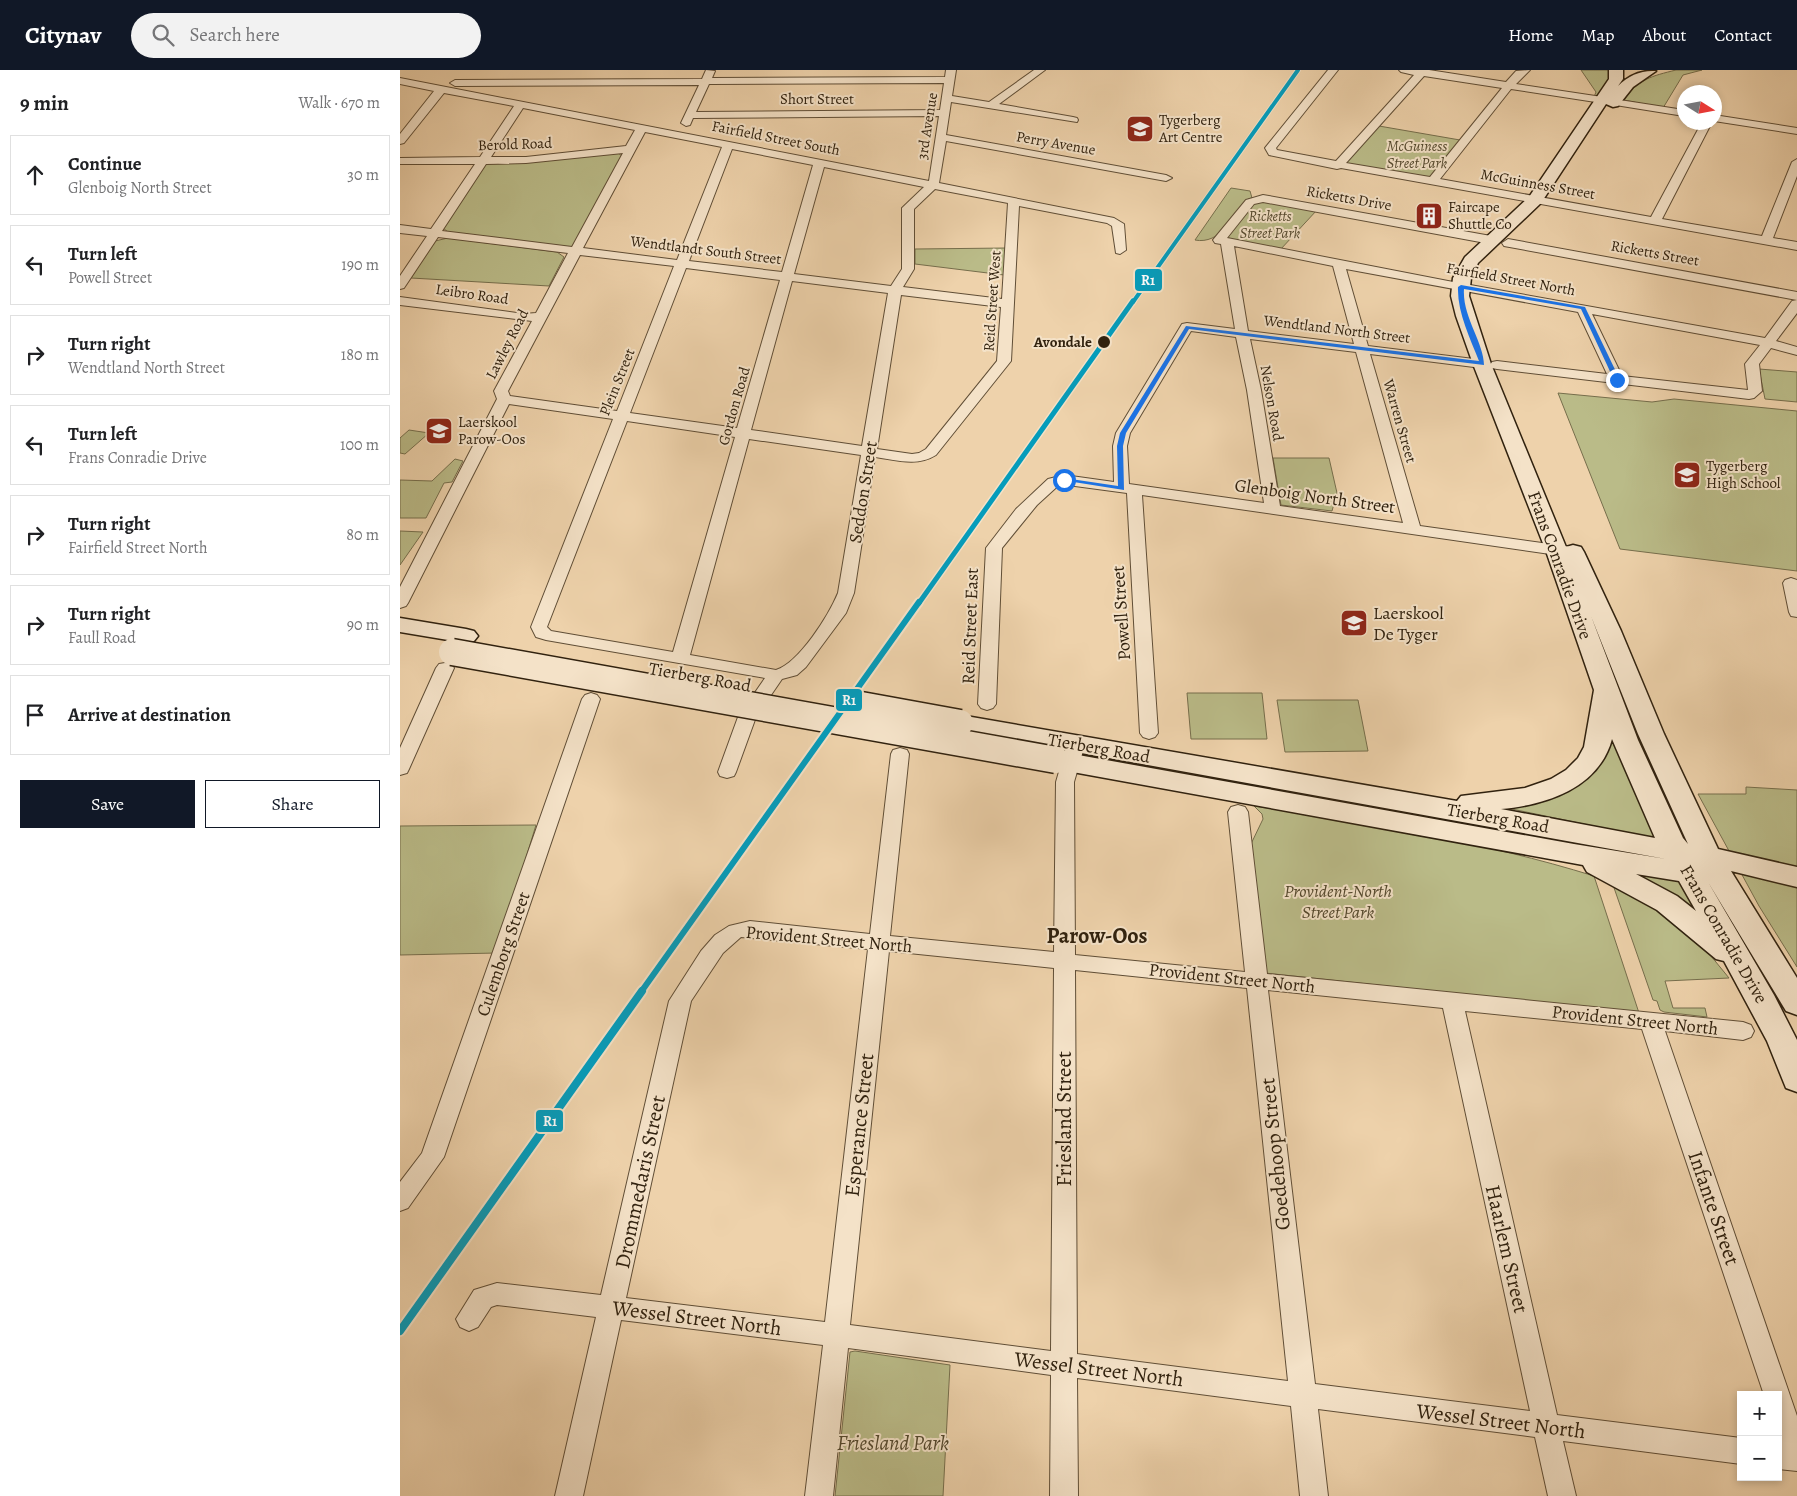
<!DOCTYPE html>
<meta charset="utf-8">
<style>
:root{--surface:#fff;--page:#f2f2f2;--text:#202124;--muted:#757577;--line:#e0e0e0;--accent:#111827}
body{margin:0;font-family:Alegreya,serif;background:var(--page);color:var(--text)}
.controls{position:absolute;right:15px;bottom:15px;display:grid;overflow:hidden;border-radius:0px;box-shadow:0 2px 8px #0003}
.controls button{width:45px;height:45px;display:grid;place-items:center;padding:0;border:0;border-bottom:1px solid var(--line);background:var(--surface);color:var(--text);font:25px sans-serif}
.compass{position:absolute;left:1277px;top:15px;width:45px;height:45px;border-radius:50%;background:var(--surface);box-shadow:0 2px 8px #0003;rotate:101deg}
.stop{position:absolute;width:15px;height:15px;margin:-11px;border:4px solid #1a73e8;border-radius:50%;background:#fff}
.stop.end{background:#1a73e8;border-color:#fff;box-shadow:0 1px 5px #0008}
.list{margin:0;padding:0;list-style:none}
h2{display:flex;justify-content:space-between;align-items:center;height:65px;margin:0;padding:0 20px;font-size:21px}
h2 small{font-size:16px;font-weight:400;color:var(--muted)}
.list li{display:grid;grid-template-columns:32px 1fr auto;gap:15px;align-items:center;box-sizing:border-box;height:80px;margin:0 10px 10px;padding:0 10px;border:1px solid var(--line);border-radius:0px}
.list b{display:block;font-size:19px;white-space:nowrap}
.list p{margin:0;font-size:16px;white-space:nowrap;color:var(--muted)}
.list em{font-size:16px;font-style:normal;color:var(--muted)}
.actions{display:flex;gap:10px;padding:15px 20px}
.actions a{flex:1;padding:11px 0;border:1px solid var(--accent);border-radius:0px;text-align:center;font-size:18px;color:var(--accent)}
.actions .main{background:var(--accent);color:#fff}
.icon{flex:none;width:28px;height:28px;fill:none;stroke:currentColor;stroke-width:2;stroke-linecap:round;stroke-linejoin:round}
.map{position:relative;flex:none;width:1397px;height:1426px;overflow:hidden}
header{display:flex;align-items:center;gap:30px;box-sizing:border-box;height:70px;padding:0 25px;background:var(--accent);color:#fff}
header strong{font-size:24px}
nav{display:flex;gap:28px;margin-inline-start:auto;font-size:18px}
.search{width:350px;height:45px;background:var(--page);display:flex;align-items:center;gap:12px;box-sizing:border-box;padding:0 18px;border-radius:28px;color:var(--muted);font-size:19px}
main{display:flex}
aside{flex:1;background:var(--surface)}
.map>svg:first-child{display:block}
.green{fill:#babb88;stroke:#766e4c}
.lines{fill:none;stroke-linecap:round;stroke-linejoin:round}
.street-casing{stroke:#604e36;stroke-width:2}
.secondary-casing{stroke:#31220f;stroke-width:3}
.street{fill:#f4e2c8;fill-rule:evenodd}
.secondary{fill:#f4e2c8;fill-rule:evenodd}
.secondary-bridge-casing{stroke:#31220f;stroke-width:29;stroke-linecap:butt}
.secondary-bridge{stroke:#f4e2c8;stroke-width:26}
.rail-1-far3-casing{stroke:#f4e2c8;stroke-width:6}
.rail-1-far2-casing{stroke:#f4e2c8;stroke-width:8}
.rail-1-far1-casing{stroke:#f4e2c8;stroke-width:10}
.rail-1-casing{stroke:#f4e2c8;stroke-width:12}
.rail-1-far3{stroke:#059cbb;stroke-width:4}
.rail-1-far2{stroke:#059cbb;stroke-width:5}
.rail-1-far1{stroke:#059cbb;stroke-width:6}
.rail-1{stroke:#059cbb;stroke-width:8}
.route{fill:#1a73e8}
.stop-dot{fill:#31220f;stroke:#f4e2c8;stroke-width:2}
.labels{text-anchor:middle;stroke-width:4;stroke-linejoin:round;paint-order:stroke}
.far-street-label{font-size:15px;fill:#31220f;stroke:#f4e2c8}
.far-poi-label{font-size:15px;fill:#31220f;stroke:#f4e2c8;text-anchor:start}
.far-park-label{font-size:15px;font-style:italic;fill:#53482d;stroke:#f4e2c8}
.far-stop-label{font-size:15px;font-weight:bold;fill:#31220f;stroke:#f4e2c8;text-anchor:end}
.street-label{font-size:18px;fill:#31220f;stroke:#f4e2c8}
.poi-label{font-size:18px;fill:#31220f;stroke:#f4e2c8;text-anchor:start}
.park-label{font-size:18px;font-style:italic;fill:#53482d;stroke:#f4e2c8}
.near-street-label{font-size:21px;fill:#31220f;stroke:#f4e2c8}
.near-park-label{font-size:21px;font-style:italic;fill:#53482d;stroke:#f4e2c8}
.district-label{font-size:22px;font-weight:bold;fill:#31220f;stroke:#f4e2c8}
.line-badge{stroke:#f4e2c8;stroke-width:2}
.badge-label{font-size:14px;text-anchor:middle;font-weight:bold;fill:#fff}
</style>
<header>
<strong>Citynav</strong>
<div class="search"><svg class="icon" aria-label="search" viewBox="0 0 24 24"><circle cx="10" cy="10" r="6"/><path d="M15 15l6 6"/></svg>Search here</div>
<nav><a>Home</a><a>Map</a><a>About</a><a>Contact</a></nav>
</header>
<main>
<aside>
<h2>9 min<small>Walk · 670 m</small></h2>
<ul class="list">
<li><svg class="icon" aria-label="ahead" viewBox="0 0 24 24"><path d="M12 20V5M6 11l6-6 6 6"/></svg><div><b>Continue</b><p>Glenboig North Street</p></div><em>30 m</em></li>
<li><svg class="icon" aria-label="left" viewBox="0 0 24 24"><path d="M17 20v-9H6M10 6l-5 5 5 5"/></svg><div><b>Turn left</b><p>Powell Street</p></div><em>190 m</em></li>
<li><svg class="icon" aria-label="right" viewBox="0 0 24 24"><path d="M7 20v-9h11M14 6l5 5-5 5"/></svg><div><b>Turn right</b><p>Wendtland North Street</p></div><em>180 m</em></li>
<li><svg class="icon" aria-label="left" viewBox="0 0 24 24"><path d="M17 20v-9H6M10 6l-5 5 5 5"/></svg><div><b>Turn left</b><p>Frans Conradie Drive</p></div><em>100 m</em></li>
<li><svg class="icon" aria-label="right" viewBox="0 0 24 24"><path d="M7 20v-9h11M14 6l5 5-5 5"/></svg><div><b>Turn right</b><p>Fairfield Street North</p></div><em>80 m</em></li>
<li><svg class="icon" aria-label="right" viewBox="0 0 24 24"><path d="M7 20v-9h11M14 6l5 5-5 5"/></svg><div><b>Turn right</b><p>Faull Road</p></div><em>90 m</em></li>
<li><svg class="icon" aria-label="arrive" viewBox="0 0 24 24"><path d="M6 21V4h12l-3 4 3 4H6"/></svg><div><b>Arrive at destination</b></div></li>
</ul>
<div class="actions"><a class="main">Save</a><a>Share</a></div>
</aside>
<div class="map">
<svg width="1397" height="1426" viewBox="0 0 1397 1426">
<rect width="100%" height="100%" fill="#eed2ab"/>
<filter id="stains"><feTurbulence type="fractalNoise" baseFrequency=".004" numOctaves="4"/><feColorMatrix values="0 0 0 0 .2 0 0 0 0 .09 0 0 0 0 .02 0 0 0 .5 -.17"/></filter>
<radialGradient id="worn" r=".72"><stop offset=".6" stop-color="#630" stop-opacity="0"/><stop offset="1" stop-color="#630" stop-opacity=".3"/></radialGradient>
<path class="green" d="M1181 0H1210L1213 6 1200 26 1194 27 1196 22Z
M1276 0H1302L1283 5 1263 38 1224 30C1238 9 1252 6 1276 0Z
M979 56 1060 70 1030 107 1022 108 948 94 947 92Z
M218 83 222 86 176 176 169 177 48 162 43 158 86 94Z
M831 118 850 121 852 128 848 129C835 146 820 175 795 170Z
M858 131 917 140 880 180 830 169 828 166 854 133Z
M48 168 157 182 164 187 149 216 11 208 35 171Z
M606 178 604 205 515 194V179Z
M1359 299 1397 302V332L1365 329Z
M1158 323 1252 332 1274 329 1397 341V501L1220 479Z
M9 360 29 363 5 384 0 383V368Z
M873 388H929L937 423 932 441 881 435Z
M55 389 63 391 52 412 44 413 26 448H0V410L32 411Z
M0 461 23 462 0 495Z
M787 623H862L867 669H791Z
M877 630H958L968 681 885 682Z
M1209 660 1256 769 1107 738 1132 732Z
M694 686H702L1253 786 1239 787 688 687Z
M1346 717 1397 720V897L1359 836 1298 724H1346Z
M854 736C966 753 1085 772 1194 806L1239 943 865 903 850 776 863 749 862 744Z
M136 755 97 883 0 885V756Z
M1213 798 1279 810 1297 843Z
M1212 812 1235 823 1302 875 1329 908 1265 911 1273 938H1305L1307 947 1264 942 1260 940 1257 931 1253 930Z
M455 1281 550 1295 543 1426H435L450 1282Z"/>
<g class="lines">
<g class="street-casing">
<path id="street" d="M306 0 315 1 312 8 545 7 546 0H556L552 26 589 32 634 0H645L599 34 673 47 677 48 678 50 677 52 551 32 546 65 766 105 772 108 766 111 546 71 539 113 714 148 724 154 726 180 720 184 716 183 712 156 707 153 619 136 611 291 536 385C517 397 496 390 475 387L454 523 446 543 406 597 397 605 382 609 356 647 336 702 334 706 327 708 320 706 318 702 338 647 365 608 146 570 136 567 131 557 213 349 109 334 8 533 6 536 0 538V517L97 329 94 321 132 251 0 235V227L124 244 136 243 168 183 38 167 4 218 0 219V206L27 166 0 163V155L31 159 75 94H0V88L80 87 114 36 44 23 4 73 0 74V64L34 21 0 14V8L529 111 539 46 293 48 290 55 286 56 281 53 299 15 55 16 50 13 55 10 302 9ZM544 13 540 40 296 42 309 14ZM123 38 235 60 226 76 126 87H91ZM245 62 322 77 277 190 183 178ZM332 79 413 95 382 202 289 191ZM223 83 172 177 42 161 86 94 126 93ZM424 97 524 117 502 138V199L491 216 394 204ZM535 119 608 133 602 229 503 217 514 199V139ZM180 185 274 196 217 341 110 326 108 321ZM286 198 380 210 337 358 230 343ZM392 211 488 223 462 376 351 360ZM501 225 601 237 597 291 526 379 519 383 512 384 477 379ZM227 351 335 367 273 582 151 561 147 557ZM349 369 461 385 438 523C429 545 399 593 376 600L290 585Z
M928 0H938L876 78 877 80 936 91 1014 5 1001 2 999 0H1029L1106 12 1116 1 1130 0 1116 14 1202 27 1207 30 1202 33 1111 19 1040 109 1251 147 1302 52H1312L1262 149 1362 166 1392 92 1397 89V106L1373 168 1397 172V180L941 98 937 99 869 85 865 78ZM1024 6 1102 18 1030 107 946 93Z
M1213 29 1284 40V46L1209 34 1208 32Z
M1314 45 1397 58V64L1314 51Z
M863 125 1091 166 1097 170 1091 174 863 132 854 134 827 168 1048 211 1365 268 1392 231 1397 230V243L1376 271 1397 277V285L1371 278 1359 294 1362 321 1354 328 1349 329 1097 299 1092 298 1090 295 1092 292 1097 291 1207 304 1178 242 946 199 968 276 1082 290 1089 294 1082 298 970 284 1020 456 1171 477 1177 479 1179 482 1177 485 1171 487 742 425 758 663 755 667 749 669 743 667 740 663 727 423 660 414 637 435 602 478 596 634 593 638 587 640 581 638 578 634 586 478 616 439 648 409 664 405 714 412 713 376 716 363 782 254 787 253 835 259 821 174 815 173 813 170 846 130ZM834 176 933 196 954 274 848 261ZM1192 244 1360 275 1345 294 1348 320 1222 306ZM791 261 836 267 847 320 864 433 729 414 727 376 730 363ZM850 269 956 282 1003 453 880 436 861 320Z
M1108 169 1397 222V230L1104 176 1102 173Z
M1391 508 1397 510V547L1391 546 1389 542 1383 513 1385 510Z
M45 593 51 594 54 598 9 699 7 703 0 705V678L36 598 39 594Z
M191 623 197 625 200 629 44 1087 8 1138 0 1141V1112L22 1083 182 629 185 625Z
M676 668 682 670 685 674 674 712 675 885 845 902 828 742 831 737 838 735 845 737 848 742 867 904 1343 952 1351 955 1354 961 1351 967 1343 970 1265 961 1397 1346V1401L1378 1399V1325H1364L1242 959 1065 941 1157 1345 1341 1368V1394L1163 1371 1176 1426H1148L1135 1367 918 1339 928 1426H900L891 1336 677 1308 678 1426H650L651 1305 448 1278 433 1426H405L423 1275 221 1250 183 1426H155L196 1247 97 1235 91 1237 78 1257 69 1261 60 1257 56 1249 74 1220 97 1213 201 1225 269 931 301 881 315 865 329 856 350 851 470 864 491 684 493 680 500 678 507 680 509 684 490 866 654 882 656 712 667 674 670 670ZM341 867 468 879 425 1252 226 1228 291 931 323 883ZM489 881 654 898 651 1281 450 1255ZM675 900 847 918 888 1311 677 1284ZM868 920 1043 938 1130 1341 915 1314Z"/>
</g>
<g class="secondary-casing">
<path id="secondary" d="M1209 0H1223V9L1218 16C1229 5 1241 0 1256 1L1233 17 1218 36 1213 37 1206 34 1141 133 1078 193 1071 208 1069 226 1091 294 1166 477 1173 475 1181 477 1184 482 1221 561 1264 664 1318 779 1397 797V817L1331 801 1397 908V945L1386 941 1308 812 1374 925 1397 970V1022L1386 1018 1367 971 1324 891 1316 889 1257 840 1187 802 1183 795 656 699 647 696 643 690 647 684 656 681 1174 774 1266 789 560 661 551 659 547 653 551 647 560 645 1057 731 1061 726 1125 718 1151 709 1166 700 1178 688 1184 677 1194 620 1146 481 1073 294 1056 246 1051 226 1053 208 1065 187 1129 127 1209 9ZM1191 546 1238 664 1288 774 1283 768 1238 670ZM1212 669 1255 768 1101 739C1146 735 1199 718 1212 669ZM1236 804 1279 811 1296 841 1277 826Z
M0 548 66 559 74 561 78 566 74 571 66 573 0 562Z"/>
</g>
<use href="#street" class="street"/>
<use href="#secondary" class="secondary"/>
<g class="secondary-bridge-casing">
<path id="secondary-bridge" d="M52 582 656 690
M461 635 560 653"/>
</g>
<use href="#secondary-bridge" class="secondary-bridge"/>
<g class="rail-1-far3-casing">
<path id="rail-1-far3" d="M733 232 898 0"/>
</g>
<g class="rail-1-far2-casing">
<path id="rail-1-far2" d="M519 533 733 231"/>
</g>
<g class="rail-1-far1-casing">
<path id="rail-1-far1" d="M241 922 519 532"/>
</g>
<g class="rail-1-casing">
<path id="rail-1" d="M0 1261 242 921"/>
</g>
<use href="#rail-1-far3" class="rail-1-far3"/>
<use href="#rail-1-far2" class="rail-1-far2"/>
<use href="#rail-1-far1" class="rail-1-far1"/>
<use href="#rail-1" class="rail-1"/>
</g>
<path class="route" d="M1061 215 1185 237 1220 310 1217 311 1214 310 1181 239 1064 219C1062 246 1084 273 1084 295L789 259 726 363 723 376 724 420 661 410 664 408 718 416 717 376 720 363 786 256 1079 291C1070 268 1057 242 1058 217Z"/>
<defs>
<g id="school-square" transform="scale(1.4375)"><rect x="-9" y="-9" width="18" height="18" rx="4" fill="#8f2418" stroke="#f4e2c8"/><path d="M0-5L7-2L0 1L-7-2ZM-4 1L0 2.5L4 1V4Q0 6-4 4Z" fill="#fff"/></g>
<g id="building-square" transform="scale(1.4375)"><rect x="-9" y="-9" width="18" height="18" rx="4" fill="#8f2418" stroke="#f4e2c8"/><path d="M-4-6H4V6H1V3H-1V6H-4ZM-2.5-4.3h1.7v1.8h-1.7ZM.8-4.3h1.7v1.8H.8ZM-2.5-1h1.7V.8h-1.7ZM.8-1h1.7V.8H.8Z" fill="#fff"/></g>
</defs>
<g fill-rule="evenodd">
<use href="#school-square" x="740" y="59"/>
<use href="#building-square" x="1029" y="146"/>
<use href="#school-square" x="39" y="361"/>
<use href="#school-square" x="1287" y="405"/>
<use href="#school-square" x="954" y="553"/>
</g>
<circle class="stop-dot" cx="704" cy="272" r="7"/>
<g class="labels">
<g class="far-street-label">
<text x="417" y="34">Short Street</text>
<text transform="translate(527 56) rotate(-81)" y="5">3rd Avenue</text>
<text transform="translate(376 68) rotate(11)" y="5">Fairfield Street South</text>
<text transform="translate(656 73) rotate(10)" y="5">Perry Avenue</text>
<text transform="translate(115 74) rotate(-2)" y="5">Berold Road</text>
<text transform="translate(1138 114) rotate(10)" y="5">McGuinness Street</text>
<text transform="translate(949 128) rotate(10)" y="5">Ricketts Drive</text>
<text transform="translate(306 180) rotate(7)" y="5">Wendtlandt South Street</text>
<text transform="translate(1255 183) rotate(10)" y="5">Ricketts Street</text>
<text transform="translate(1111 209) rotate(10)" y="5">Fairfield Street North</text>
<text transform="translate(72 224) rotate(8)" y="5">Leibro Road</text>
<text transform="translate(592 231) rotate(-86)" y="5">Reid Street West</text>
<text transform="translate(937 259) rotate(7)" y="5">Wendtland North Street</text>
<text transform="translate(107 274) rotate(-63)" y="5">Lawley Road</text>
<text transform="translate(217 312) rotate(-68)" y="5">Plein Street</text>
<text transform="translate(872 333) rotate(80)" y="5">Nelson Road</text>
<text transform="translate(334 336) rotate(-74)" y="5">Gordon Road</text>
<text transform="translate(1000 351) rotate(74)" y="5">Warren Street</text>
</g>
<g class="far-poi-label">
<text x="759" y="55">Tygerberg<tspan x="759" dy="17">Art Centre</tspan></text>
<text x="1048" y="142">Faircape<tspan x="1048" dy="17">Shuttle Co</tspan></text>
<text x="58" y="357">Laerskool<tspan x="58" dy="17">Parow-Oos</tspan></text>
<text x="1306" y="401">Tygerberg<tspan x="1306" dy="17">High School</tspan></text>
</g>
<g class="far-park-label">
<text x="1017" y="81">McGuiness<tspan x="1017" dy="17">Street Park</tspan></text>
<text x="870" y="151">Ricketts<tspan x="870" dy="17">Street Park</tspan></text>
</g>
<g class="far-stop-label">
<text x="692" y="277">Avondale</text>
</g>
<g class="street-label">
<text transform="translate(463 422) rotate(-81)" y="6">Seddon Street</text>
<text transform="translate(915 426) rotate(8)" y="6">Glenboig North Street</text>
<text transform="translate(1160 495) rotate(70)" y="6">Frans Conradie Drive</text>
<text transform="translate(721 543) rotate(-94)" y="6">Powell Street</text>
<text transform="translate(570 556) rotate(-88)" y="6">Reid Street East</text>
<text transform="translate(300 607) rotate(10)" y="6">Tierberg Road</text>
<text transform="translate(699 678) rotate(10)" y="6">Tierberg Road</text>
<text transform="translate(1098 748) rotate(10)" y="6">Tierberg Road</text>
<text transform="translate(1324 864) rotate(60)" y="6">Frans Conradie Drive</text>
<text transform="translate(429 869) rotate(5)" y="6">Provident Street North</text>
<text transform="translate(103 884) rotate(-71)" y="6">Culemborg Street</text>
<text transform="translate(832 908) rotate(6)" y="6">Provident Street North</text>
<text transform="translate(1235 950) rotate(6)" y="6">Provident Street North</text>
</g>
<g class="poi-label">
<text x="973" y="549">Laerskool<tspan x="973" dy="21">De Tyger</tspan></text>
</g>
<g class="park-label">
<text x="938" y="827">Provident-North<tspan x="938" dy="21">Street Park</tspan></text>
</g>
<g class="near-street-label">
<text transform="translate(664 1049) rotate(-90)" y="7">Friesland Street</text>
<text transform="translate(459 1055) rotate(-84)" y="7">Esperance Street</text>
<text transform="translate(875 1084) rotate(-96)" y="7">Goedehoop Street</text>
<text transform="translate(240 1112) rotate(-78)" y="7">Drommedaris Street</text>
<text transform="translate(1314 1138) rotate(71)" y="7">Infante Street</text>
<text transform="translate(1107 1179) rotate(77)" y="7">Haarlem Street</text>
<text transform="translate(297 1248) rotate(7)" y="7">Wessel Street North</text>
<text transform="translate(699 1299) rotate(7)" y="7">Wessel Street North</text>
<text transform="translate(1101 1351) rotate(7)" y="7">Wessel Street North</text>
</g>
<g class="near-park-label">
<text x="493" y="1380">Friesland Park</text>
</g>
<g class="district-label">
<text x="697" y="873">Parow-Oos</text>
</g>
</g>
<g class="line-badge">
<rect x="734" y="198" width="29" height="24" rx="5" fill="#059cbb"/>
<rect x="435" y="618" width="28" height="24" rx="5" fill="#059cbb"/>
<rect x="135" y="1039" width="29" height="24" rx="5" fill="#059cbb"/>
</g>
<g class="badge-label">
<text x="748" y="215">R1</text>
<text x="449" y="635">R1</text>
<text x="150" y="1056">R1</text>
</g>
<rect width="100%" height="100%" filter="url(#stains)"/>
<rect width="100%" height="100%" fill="url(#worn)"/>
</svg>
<div class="controls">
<button>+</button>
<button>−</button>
</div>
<svg class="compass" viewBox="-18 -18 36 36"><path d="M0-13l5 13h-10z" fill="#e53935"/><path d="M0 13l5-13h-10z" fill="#757577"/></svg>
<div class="stop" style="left:664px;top:410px"></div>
<div class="stop end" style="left:1217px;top:310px"></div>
</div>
</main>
